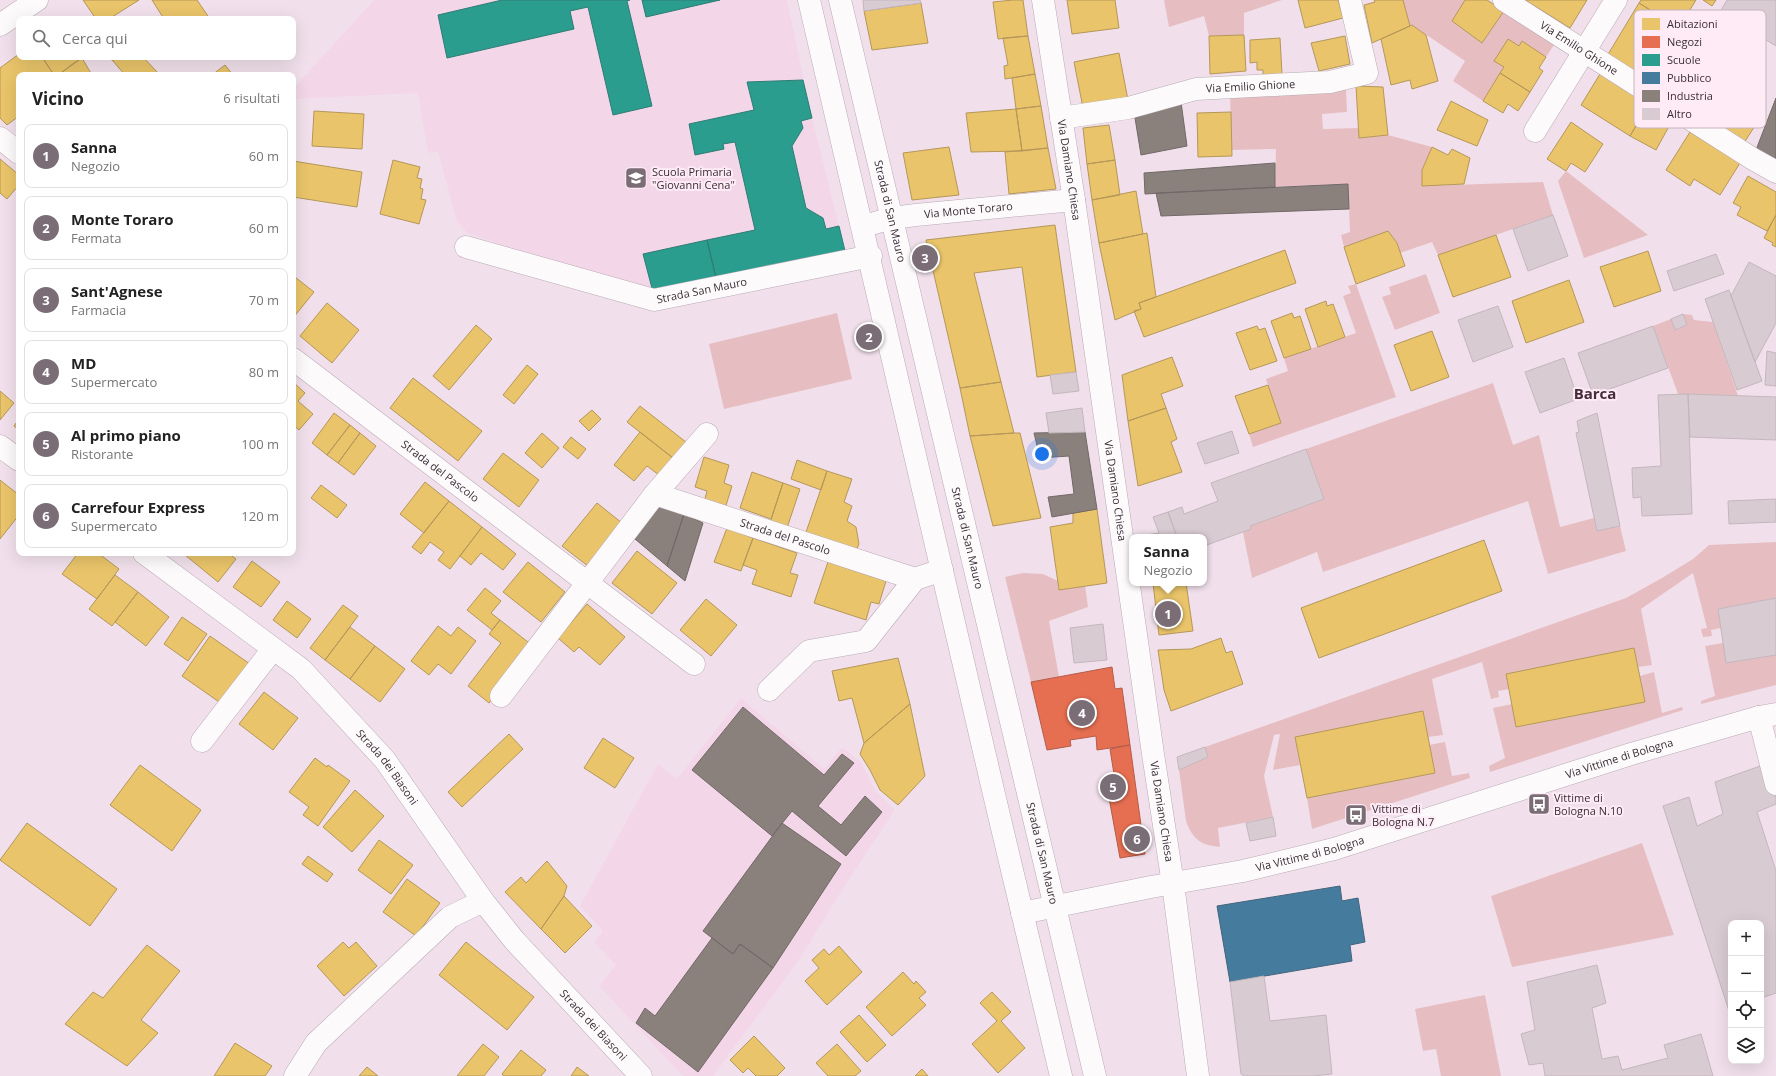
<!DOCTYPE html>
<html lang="it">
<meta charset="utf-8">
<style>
:root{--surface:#fff;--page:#f2f2f2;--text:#222;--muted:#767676;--line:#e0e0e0;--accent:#7b6d75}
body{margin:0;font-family:"Open Sans",sans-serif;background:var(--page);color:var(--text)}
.controls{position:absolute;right:12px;bottom:12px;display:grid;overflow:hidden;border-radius:8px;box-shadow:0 4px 16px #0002}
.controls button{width:36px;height:36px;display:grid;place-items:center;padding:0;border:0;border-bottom:1px solid var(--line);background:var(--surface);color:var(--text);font:20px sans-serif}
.you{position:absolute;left:1042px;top:454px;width:14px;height:14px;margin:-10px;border:3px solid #fff;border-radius:50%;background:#1a73e8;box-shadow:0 0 0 6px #1a73e833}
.badge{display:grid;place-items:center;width:26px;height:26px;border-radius:50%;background:var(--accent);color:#fff;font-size:13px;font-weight:700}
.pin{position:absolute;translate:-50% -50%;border:2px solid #fff;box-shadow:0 1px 4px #0006}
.popup{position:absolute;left:1129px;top:534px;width:78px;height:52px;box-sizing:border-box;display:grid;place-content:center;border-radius:8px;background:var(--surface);filter:drop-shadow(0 1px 3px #0005);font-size:13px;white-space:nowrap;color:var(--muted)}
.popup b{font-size:15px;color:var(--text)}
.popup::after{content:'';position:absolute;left:50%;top:100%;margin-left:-8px;border:8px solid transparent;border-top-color:var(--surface)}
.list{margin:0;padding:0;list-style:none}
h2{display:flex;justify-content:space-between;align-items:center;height:52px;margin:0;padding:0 16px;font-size:17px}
h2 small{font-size:13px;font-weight:400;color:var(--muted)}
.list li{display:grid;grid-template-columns:26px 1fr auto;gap:12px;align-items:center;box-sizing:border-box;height:64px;margin:0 8px 8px;padding:0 8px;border:1px solid var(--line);border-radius:8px}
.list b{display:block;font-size:15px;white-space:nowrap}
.list p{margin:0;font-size:13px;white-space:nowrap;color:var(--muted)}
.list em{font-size:13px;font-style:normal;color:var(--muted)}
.icon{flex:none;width:22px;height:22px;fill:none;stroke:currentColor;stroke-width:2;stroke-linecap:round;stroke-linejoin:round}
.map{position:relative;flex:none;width:1776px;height:1076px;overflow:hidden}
.search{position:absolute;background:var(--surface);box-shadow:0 4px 16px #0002;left:16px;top:16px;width:280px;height:44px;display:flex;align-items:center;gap:10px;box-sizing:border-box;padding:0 14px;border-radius:8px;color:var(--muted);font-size:15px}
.panel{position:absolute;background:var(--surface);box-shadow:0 4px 16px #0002;left:16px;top:72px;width:280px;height:484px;border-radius:8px}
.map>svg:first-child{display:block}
.built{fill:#f3d7e8}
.green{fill:#e6bec2}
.homes{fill:#e9c46a;stroke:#b5975a}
.shops{fill:#e76f51;stroke:#b35c49}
.schools{fill:#2a9d8f;stroke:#2f7c74}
.public{fill:#457b9d;stroke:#42647e}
.industry{fill:#8a817c;stroke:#726867}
.building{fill:#d9cbd2;stroke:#c4b6bd}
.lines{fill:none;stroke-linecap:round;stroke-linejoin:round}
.minor-casing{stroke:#b8abb3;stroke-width:23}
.secondary-casing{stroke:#b8abb3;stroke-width:23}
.minor{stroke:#fdfafc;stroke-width:22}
.secondary{stroke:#fdfafc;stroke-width:22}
.labels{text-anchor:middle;stroke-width:4;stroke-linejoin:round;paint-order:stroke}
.street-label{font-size:11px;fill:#3b2f36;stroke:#feebf6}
.poi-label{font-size:11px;fill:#3b2f36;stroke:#feebf6;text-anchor:start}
.district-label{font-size:15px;font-weight:bold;fill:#442c3b;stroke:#feebf6}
.key{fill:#feebf6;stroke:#c4b3bc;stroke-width:1}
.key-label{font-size:11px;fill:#3b2f36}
</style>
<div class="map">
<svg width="1776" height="1076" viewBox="0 0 1776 1076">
<rect width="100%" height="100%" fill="#f1e0eb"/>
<path class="built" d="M374 0H787L812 118 846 255 654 296 467 233 457 221 438 152 428 153 418 93 293 99V89Z
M741 698 824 769 842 747 861 762 876 792 895 810 842 890 799 960 713 1076H683L599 986 616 965 594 942 603 931 580 906 658 764 677 779Z"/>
<path class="green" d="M1164 0H1282L1244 13V35L1209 36 1204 16 1169 27Z
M1403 0H1465L1452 21 1482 43 1504 11 1554 45 1546 57 1522 41 1519 46 1508 39 1504 67 1483 101 1453 81 1465 61 1412 25 1410 26Z
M1346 89 1347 112 1322 114 1323 129 1359 128V138L1388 135 1432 147 1422 169V186L1543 182 1553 215 1438 255 1432 242 1400 253 1397 243 1388 231 1344 247 1341 235 1350 232 1348 184 1275 187 1276 149 1232 150 1230 96Z
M1566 171 1648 235 1584 258 1558 181Z
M1426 274 1440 313 1395 330 1382 297 1391 294 1389 287Z
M1356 284 1396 397 1253 447 1249 434 1281 423 1266 379 1288 371 1284 358 1356 333 1343 296 1351 293 1348 286Z
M837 313 852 379 724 409 709 344Z
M1683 314 1692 315 1694 320 1713 322 1738 396 1678 394 1653 326 1671 319 1676 330 1687 325Z
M1493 383 1513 445 1539 435 1560 527 1594 518 1597 531 1620 526 1626 551 1548 574 1528 501 1323 572 1317 552 1252 578 1243 532 1251 529 1250 526 1324 499 1306 449Z
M1776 542V598L1718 609 1721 628 1711 630 1712 636 1703 637 1701 629 1707 628 1693 573 1641 609 1652 665 1638 667 1634 648 1506 674 1509 689 1498 691 1499 697 1491 699 1482 662 1432 679 1443 735 1428 737 1423 711 1295 737 1300 765 1273 770 1280 734 1274 735 1264 776 1273 817 1218 828 1220 847C1201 845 1193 840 1186 821L1179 770 1208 757 1205 747 1626 598 1662 578 1693 559 1709 545Z
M1023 573 1043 574 1058 581 1059 590 1085 586 1088 607 1049 621 1059 677 1031 682 1005 577Z
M1723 643 1776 655V685L1701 704V701L1715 696 1705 646Z
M1654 672 1662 713 1682 707 1683 710 1490 772 1489 766 1505 758 1493 708 1512 704 1517 727 1645 702 1640 676Z
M1445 742 1452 776 1469 773 1470 778 1312 829 1307 798 1435 773 1429 745Z
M1642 843 1674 935 1512 967 1491 896Z
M1485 995 1501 1076H1441L1436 1049 1423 1051 1415 1009Z"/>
<path class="homes" d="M83 0H139L109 19H96Z
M152 0H197L210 19H164Z
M1013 0H1023L1028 36 998 39 993 2Z
M1067 0H1115L1119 28 1072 34Z
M1298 0H1338L1343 18 1305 28Z
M1374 0H1403L1410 26 1372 43 1364 5 1375 2Z
M1465 0H1487L1504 11 1482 43 1452 21Z
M1525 0H1587L1570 28Z
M1641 0H1696L1679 28 1639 3Z
M1703 0H1716L1712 6Z
M921 3 928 43 872 50 864 11Z
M1639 3 1679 28 1665 50 1655 44 1648 54 1659 61 1647 80 1607 56Z
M1412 25 1426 35 1438 81 1412 89 1410 80 1391 85 1381 39Z
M1244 35 1246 71 1210 74 1209 36Z
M1028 36 1035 74 1005 79 1004 66 1008 65 1003 38Z
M1345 36 1350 64 1319 71 1311 43Z
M1280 38 1282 74 1263 75V70H1257V62L1250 63V40Z
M1508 39 1519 46 1522 41 1546 57 1539 68 1543 71 1530 92 1500 73 1504 67 1494 61Z
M1119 53 1128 100 1083 108 1074 62Z
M19 54V57H42L54 75H19V116L7 125 0 118V68Z
M42 57H82L58 75H54Z
M108 57H117L113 61Z
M117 57H143L158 73 155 75H125L113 61Z
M82 58 92 75H58Z
M225 65 233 75H212Z
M1500 73 1530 92 1518 111 1508 104 1503 113 1483 101Z
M1035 74 1041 106 1016 109 1012 78Z
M1600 74 1649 104 1630 136 1581 105Z
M1715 78 1743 96 1722 128 1695 112Z
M1356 86 1383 87 1388 135 1359 138Z
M1743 96 1765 110 1744 143 1722 128Z
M1451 101 1488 120 1477 146 1437 130Z
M1649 104 1673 119 1656 150 1630 136Z
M1041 106 1048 148 1022 151 1016 109Z
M1016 109 1022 151 971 152 966 113Z
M314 111 364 114 362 149 312 146Z
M1231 112 1232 156 1198 157 1197 113Z
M1571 122 1603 144 1585 172 1571 163 1566 171 1547 159Z
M1109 125 1115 160 1087 164 1083 128Z
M1690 132 1740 163 1720 195 1694 179 1690 186 1666 170Z
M949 147 959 195 912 200 903 153Z
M1432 147 1448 155 1452 149 1470 158 1464 184 1422 186V170Z
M1048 148 1056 189 1009 194 1005 152Z
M0 159 19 175V185L7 199 0 193Z
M393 160 420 167 417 178 422 179 420 188 423 189 421 199 426 200 419 224 380 214Z
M1115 160 1120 195 1092 200 1087 164Z
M293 161 362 172 357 207 293 197Z
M1748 176 1776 192V215L1767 231 1737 215 1741 207 1733 203Z
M1136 191 1143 234 1099 243 1092 200Z
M1776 215V247L1772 245 1773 243 1764 238Z
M1055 225 1076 372 1037 377 1022 267 974 273 1001 382 960 388 926 240Z
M1388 231 1397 243 1405 266 1356 284 1344 247Z
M1147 233 1156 297 1139 303 1141 309 1115 320 1099 243Z
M1496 235 1511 277 1453 297 1438 255Z
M1285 250 1296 283 1144 337 1134 311 1141 309 1139 303Z
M1648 251 1661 291 1614 307 1600 267Z
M295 277 314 292 293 318V279Z
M1569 280 1584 322 1526 343 1512 301Z
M1326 301 1327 306 1333 304 1345 337 1318 347 1305 309Z
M327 303 359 330 332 363 300 336Z
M1292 313 1294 318 1300 316 1311 349 1284 358 1271 321Z
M476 325 492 339 449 390 433 376Z
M1257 326 1259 330 1265 328 1277 361 1250 370 1236 333Z
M1432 331 1449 377 1411 391 1394 345Z
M1172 357 1183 386 1161 394 1166 408 1128 421 1122 375Z
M527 365 538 374 514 404 503 395Z
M413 378 482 431 458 461 390 408Z
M293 382 305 393 298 401 313 414 299 430 293 425Z
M1001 382 1014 433 970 436 960 388Z
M1268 385 1281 423 1249 434 1235 396Z
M0 391 14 403 0 420Z
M640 406 691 446 678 462 627 422Z
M1166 408 1177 439 1171 442 1182 472 1138 486 1128 421Z
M592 410 601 419 589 431 579 421Z
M334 413 350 425 327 455 312 443Z
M19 419V430L14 426Z
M350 425 360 433 338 463 327 455Z
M640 432 673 458 659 475 647 466 634 481 614 465Z
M360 433 376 446 354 475 338 463Z
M542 433 559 448 542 468 525 453Z
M1014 433H1020L1041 518 993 526 970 436Z
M571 437 586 449 578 459 563 447Z
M503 453 539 480 519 507 483 479Z
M704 457 729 465 724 483 732 486 724 512 703 506 707 491 695 487Z
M797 460 827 471 821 490 791 479Z
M827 471 852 479 844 502 852 506 847 521 856 527 859 544 854 555 804 538Z
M752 472 783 483 771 519 740 508Z
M0 480 19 495V515L0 539Z
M425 482 449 501 424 533 400 514Z
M783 483 800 489 786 531 769 526Z
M321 485 347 505 337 518 311 498Z
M449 501 482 527 450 569 438 560 444 552 430 542 421 554 412 547Z
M597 503 627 527 593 570 562 546Z
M1097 509 1107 583 1059 590 1050 527 1073 523V513Z
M482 527 516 554 503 570 481 553 471 565 460 556Z
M727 528 753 538 741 571 714 562Z
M753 538 797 553 790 573 798 575 791 597 752 584 757 570 743 565Z
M1484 540 1502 591 1319 658 1301 608Z
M637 551 677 583 652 614 612 583Z
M78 553H98L119 569 97 599 62 574Z
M187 553H228L236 559 218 582 185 555Z
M252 561 280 582 261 607 233 587Z
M528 562 565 592 541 622 503 592Z
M828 562 886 581 879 604 871 602 866 620 814 603Z
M115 575 138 592 112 626 89 609Z
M1153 583H1186L1193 631 1159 635Z
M485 588 501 601 491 613 500 620 492 630 467 610Z
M138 592 169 617 146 646 115 622Z
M706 599 737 625 711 656 680 630Z
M287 601 311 619 297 638 273 620Z
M587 604 625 637 600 665 579 647 574 652 558 638Z
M343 605 358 616 325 660 310 648Z
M182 617 207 634 188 661 164 644Z
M500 620 533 646 489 703 468 686 501 643 489 634Z
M438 626 451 636 458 627 476 641 451 674 438 664 429 675 411 661Z
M350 627 375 646 350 679 325 660Z
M210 636 250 664 222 704 182 676Z
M1221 638 1226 653 1232 651 1243 684 1171 711 1164 690 1158 650 1191 649Z
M375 646 405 669 380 702 350 679Z
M1634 648 1645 702 1516 727 1506 674Z
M898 658 910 704 864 743 852 698 839 701 832 671Z
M264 692 298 718 273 750 239 724Z
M910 704 925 776 898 805 880 790 870 770 860 754 864 743Z
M1423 711 1435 773 1307 798 1295 737Z
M509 734 523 749 462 807 448 792Z
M603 738 634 758 615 788 584 768Z
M315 758 327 767 328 765 350 781 318 826 303 815 309 807 289 792Z
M140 765 201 810 172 851 110 805Z
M355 790 384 816 352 852 323 827Z
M27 823 117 889 90 926 0 860Z
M379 840 413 865 391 894 358 870Z
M308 856 333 874 327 882 302 864Z
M547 861 567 886 564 896 541 929 505 892 521 877 526 883Z
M407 879 440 903 416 936 383 912Z
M564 896 592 926 565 953 541 929Z
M343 942 349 948 356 942 377 966 344 996 317 966Z
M466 942 534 997 507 1030 439 975Z
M147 945 180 971 141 1020 158 1033 127 1066 65 1024 93 992 103 998Z
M839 946 862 972 827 1005 805 981 819 968 812 960 824 949 829 955Z
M903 972 914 984 916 981 926 992 919 998 926 1005 892 1036 866 1007Z
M992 992 1011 1012 1001 1021 1025 1048 998 1073 972 1044 997 1021 980 1003Z
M859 1015 886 1045 867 1062 840 1032Z
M754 1036 785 1068 777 1076H756L748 1068 743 1073 730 1060Z
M235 1043 272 1066 265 1076H214Z
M483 1044 499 1057 484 1076H457Z
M837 1044 861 1071 855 1076H828L816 1063Z
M521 1050 546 1070 541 1076H504L502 1074Z
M367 1067 378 1076H359Z
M577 1067 589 1076H571Z
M922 1069 928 1076H915Z"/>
<path class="shops" d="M1112 667 1115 689 1122 688 1130 745 1097 750 1096 736 1070 740 1071 746 1047 750 1031 682Z
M1130 745 1145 854 1120 858 1105 776 1114 774 1110 749Z"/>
<path class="schools" d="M502 0H630L627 1 652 106 613 115 588 7 570 11 574 29 447 58 438 15Z
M642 0H720L646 17Z
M803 80 812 118 801 121 803 128 792 146 806 208 823 218 826 229 839 226 846 255 717 282 707 240 755 230 735 142 723 144 724 149 695 155 689 124 754 110 747 82Z
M707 240 717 282 654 296 643 254Z"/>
<path class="public" d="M1340 886 1342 901 1358 898 1365 942 1350 945 1352 961 1230 982 1217 906Z"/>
<path class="industry" d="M1776 98V161L1756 150Z
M1181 102 1187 146 1141 155 1135 118Z
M1275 163V187L1145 194 1144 173Z
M1348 184 1349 209 1161 216 1156 193Z
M1085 432 1097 509 1052 517 1048 497 1074 494 1069 456 1040 458 1034 433Z
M658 504 684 514 667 566 635 539Z
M684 514 703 523 685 581 667 566Z
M743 707 824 775 842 754 854 763 818 806 841 825 865 796 882 812 846 856 792 811 772 836 692 770Z
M782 823 841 864 773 968 740 944 733 954 703 931Z
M712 938 733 954 740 944 773 968 698 1072 636 1023 645 1008 655 1016Z"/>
<path class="building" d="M863 0H920L921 3 864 11Z
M1727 0H1776V46L1720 12Z
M1687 37 1717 56 1708 72 1677 52Z
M1667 69 1697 87 1687 105 1656 87Z
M1553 215 1568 256 1528 271 1513 229Z
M1716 254 1724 274 1674 291 1667 271Z
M1749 262 1776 276V323L1755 362 1731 296Z
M1729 290 1762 381 1737 390 1705 299Z
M1498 306 1513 347 1473 362 1458 320Z
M1683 314 1687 325 1675 330 1671 319Z
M1653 326 1668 368 1593 395 1578 353Z
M1767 351 1776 353V386L1765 385Z
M1564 358 1578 399 1540 413 1525 372Z
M1076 372 1079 391 1053 394 1050 375Z
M1688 394 1776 397V440L1690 437Z
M1688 394 1692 514 1642 516 1641 497 1633 498 1632 468 1661 466 1658 395Z
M1082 408 1085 432 1049 433 1046 413Z
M1597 413 1620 526 1597 531 1576 433 1579 432 1577 421Z
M1232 431 1239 453 1205 464 1197 443Z
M1306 449 1324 499 1250 526 1251 529 1204 546V537H1177L1168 512 1182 507 1184 514 1218 501 1211 483Z
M1776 499V522L1729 524 1728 501Z
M1168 512 1177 537H1147L1146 535 1159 533 1153 517Z
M1776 598V655L1726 663 1718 609Z
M1103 624 1107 660 1074 663 1070 628Z
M1205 747 1208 757 1179 770 1177 757Z
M1763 765 1776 798V804L1757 812 1776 871V993L1761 998V923H1731V1010L1729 1011 1663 806 1689 797 1697 826 1723 814 1715 782Z
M1273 817 1276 836 1250 841 1246 823Z
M1597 965 1606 1003 1592 1008 1602 1059 1618 1056 1622 1070 1668 1058 1664 1045 1701 1034 1713 1076H1545L1543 1063 1529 1065 1521 1034 1535 1030 1527 982Z
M1264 976 1270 1021 1326 1015 1332 1074 1314 1076H1244L1241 1074 1230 982Z"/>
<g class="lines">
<g class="minor-casing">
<g id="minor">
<path id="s1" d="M1043 0 1074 200 1153 754 1173 884 1198 1076"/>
<path id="s2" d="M1504 0 1753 159 1776 172"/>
<path d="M0 25 37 0"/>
<path id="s3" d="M1061 118 1128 108 1196 89 1330 82 1367 73 1350 0"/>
<path d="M1535 131 1616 0"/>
<path d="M0 138 19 153"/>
<path id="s4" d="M864 226 892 218 916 215 1074 200"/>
<path id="s5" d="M466 247 654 300 871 256"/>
<path id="s6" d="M293 359 694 664"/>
<path d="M0 446 19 460"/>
<path id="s7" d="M655 494 915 579"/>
<path id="s8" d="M144 553 301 669 385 760 483 901 514 940 641 1076"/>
<path d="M769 690 809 651 866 641 915 579 942 570"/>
<path d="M501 696 655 494 707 434"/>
<path d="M1759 717 1776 784"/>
<path d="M202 741 273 649"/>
<path id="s9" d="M1022 913 1151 887 1243 871 1334 849 1631 754 1759 717 1776 714"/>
<path d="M295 1076 316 1043 450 917 483 901"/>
</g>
</g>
<g class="secondary-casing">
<g id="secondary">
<path d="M809 0C895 358 974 718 1061 1076"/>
<path id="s10" d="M840 0 1095 1076"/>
</g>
</g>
<use href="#minor" class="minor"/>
<use href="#secondary" class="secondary"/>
</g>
<defs>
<g id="school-square" transform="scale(1.15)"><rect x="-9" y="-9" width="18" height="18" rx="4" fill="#7b6d75" stroke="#feebf6"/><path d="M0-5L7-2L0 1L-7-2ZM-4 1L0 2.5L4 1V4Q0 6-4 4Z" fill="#fff"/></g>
<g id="bus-square" transform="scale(1.15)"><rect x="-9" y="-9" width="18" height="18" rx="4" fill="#7b6d75" stroke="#feebf6"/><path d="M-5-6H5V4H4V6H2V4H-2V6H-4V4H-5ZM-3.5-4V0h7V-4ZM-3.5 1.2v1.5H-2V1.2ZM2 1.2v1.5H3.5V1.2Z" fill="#fff"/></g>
</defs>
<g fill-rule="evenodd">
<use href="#school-square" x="636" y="178"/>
<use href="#bus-square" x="1539" y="804"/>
<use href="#bus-square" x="1356" y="815"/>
</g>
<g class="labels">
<g class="street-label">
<text dy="4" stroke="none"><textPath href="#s2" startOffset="89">Via Emilio Ghione</textPath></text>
<text dy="4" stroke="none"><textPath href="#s3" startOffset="193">Via Emilio Ghione</textPath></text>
<text dy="4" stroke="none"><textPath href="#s1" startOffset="172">Via Damiano Chiesa</textPath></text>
<text dy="4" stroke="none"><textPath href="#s4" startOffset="106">Via Monte Toraro</textPath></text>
<text dy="4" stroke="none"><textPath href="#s10" startOffset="217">Strada di San Mauro</textPath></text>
<text dy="4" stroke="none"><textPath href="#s5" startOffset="244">Strada San Mauro</textPath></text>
<text dy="4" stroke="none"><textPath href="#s6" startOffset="185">Strada del Pascolo</textPath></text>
<text dy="4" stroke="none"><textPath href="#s1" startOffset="496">Via Damiano Chiesa</textPath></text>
<text dy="4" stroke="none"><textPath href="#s7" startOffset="137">Strada del Pascolo</textPath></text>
<text dy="4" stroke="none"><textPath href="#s10" startOffset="553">Strada di San Mauro</textPath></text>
<text dy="4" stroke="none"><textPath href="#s9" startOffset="618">Via Vittime di Bologna</textPath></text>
<text dy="4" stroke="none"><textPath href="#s8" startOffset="326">Strada dei Biasoni</textPath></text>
<text dy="4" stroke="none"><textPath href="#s1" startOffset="820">Via Damiano Chiesa</textPath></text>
<text dy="4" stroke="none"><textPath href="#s10" startOffset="877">Strada di San Mauro</textPath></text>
<text dy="4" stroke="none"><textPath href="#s9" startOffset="294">Via Vittime di Bologna</textPath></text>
<text dy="4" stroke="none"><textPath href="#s8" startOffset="657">Strada dei Biasoni</textPath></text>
</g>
<g class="poi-label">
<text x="652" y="176">Scuola Primaria<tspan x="652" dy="13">"Giovanni Cena"</tspan></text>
<text x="1554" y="802">Vittime di<tspan x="1554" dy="13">Bologna N.10</tspan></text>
<text x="1372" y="813">Vittime di<tspan x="1372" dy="13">Bologna N.7</tspan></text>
</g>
<g class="district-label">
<text x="1595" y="399">Barca</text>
</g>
</g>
<rect x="1634" y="10" width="132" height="118" rx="6" class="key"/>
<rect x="1642" y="18" width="18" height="12" fill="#e9c46a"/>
<rect x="1642" y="36" width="18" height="12" fill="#e76f51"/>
<rect x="1642" y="54" width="18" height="12" fill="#2a9d8f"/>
<rect x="1642" y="72" width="18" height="12" fill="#457b9d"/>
<rect x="1642" y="90" width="18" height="12" fill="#8a817c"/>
<rect x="1642" y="108" width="18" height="12" fill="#d9cbd2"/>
<g class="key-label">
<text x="1667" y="28">Abitazioni</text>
<text x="1667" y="46">Negozi</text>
<text x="1667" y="64">Scuole</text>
<text x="1667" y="82">Pubblico</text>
<text x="1667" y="100">Industria</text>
<text x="1667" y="118">Altro</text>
</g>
</svg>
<div class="controls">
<button>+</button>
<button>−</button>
<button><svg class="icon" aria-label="locate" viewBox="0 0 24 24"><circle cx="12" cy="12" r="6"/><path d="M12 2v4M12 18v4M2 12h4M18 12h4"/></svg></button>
<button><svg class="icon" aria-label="layers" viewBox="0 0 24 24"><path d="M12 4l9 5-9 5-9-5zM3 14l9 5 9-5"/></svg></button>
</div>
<div class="you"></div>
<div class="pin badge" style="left:1168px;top:614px">1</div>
<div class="popup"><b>Sanna</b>Negozio</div>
<div class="pin badge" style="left:869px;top:337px">2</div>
<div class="pin badge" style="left:925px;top:258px">3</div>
<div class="pin badge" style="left:1082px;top:713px">4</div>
<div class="pin badge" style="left:1113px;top:787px">5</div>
<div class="pin badge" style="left:1137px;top:839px">6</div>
<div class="search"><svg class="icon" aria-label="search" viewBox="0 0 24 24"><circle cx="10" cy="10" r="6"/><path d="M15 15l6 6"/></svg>Cerca qui</div>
<section class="panel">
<h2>Vicino<small>6 risultati</small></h2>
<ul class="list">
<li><span class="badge">1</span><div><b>Sanna</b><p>Negozio</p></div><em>60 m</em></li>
<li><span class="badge">2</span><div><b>Monte Toraro</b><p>Fermata</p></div><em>60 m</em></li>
<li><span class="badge">3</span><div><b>Sant'Agnese</b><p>Farmacia</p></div><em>70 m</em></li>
<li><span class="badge">4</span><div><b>MD</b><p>Supermercato</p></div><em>80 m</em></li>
<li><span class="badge">5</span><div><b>Al primo piano</b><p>Ristorante</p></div><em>100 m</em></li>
<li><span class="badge">6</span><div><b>Carrefour Express</b><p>Supermercato</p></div><em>120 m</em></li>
</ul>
</section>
</div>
